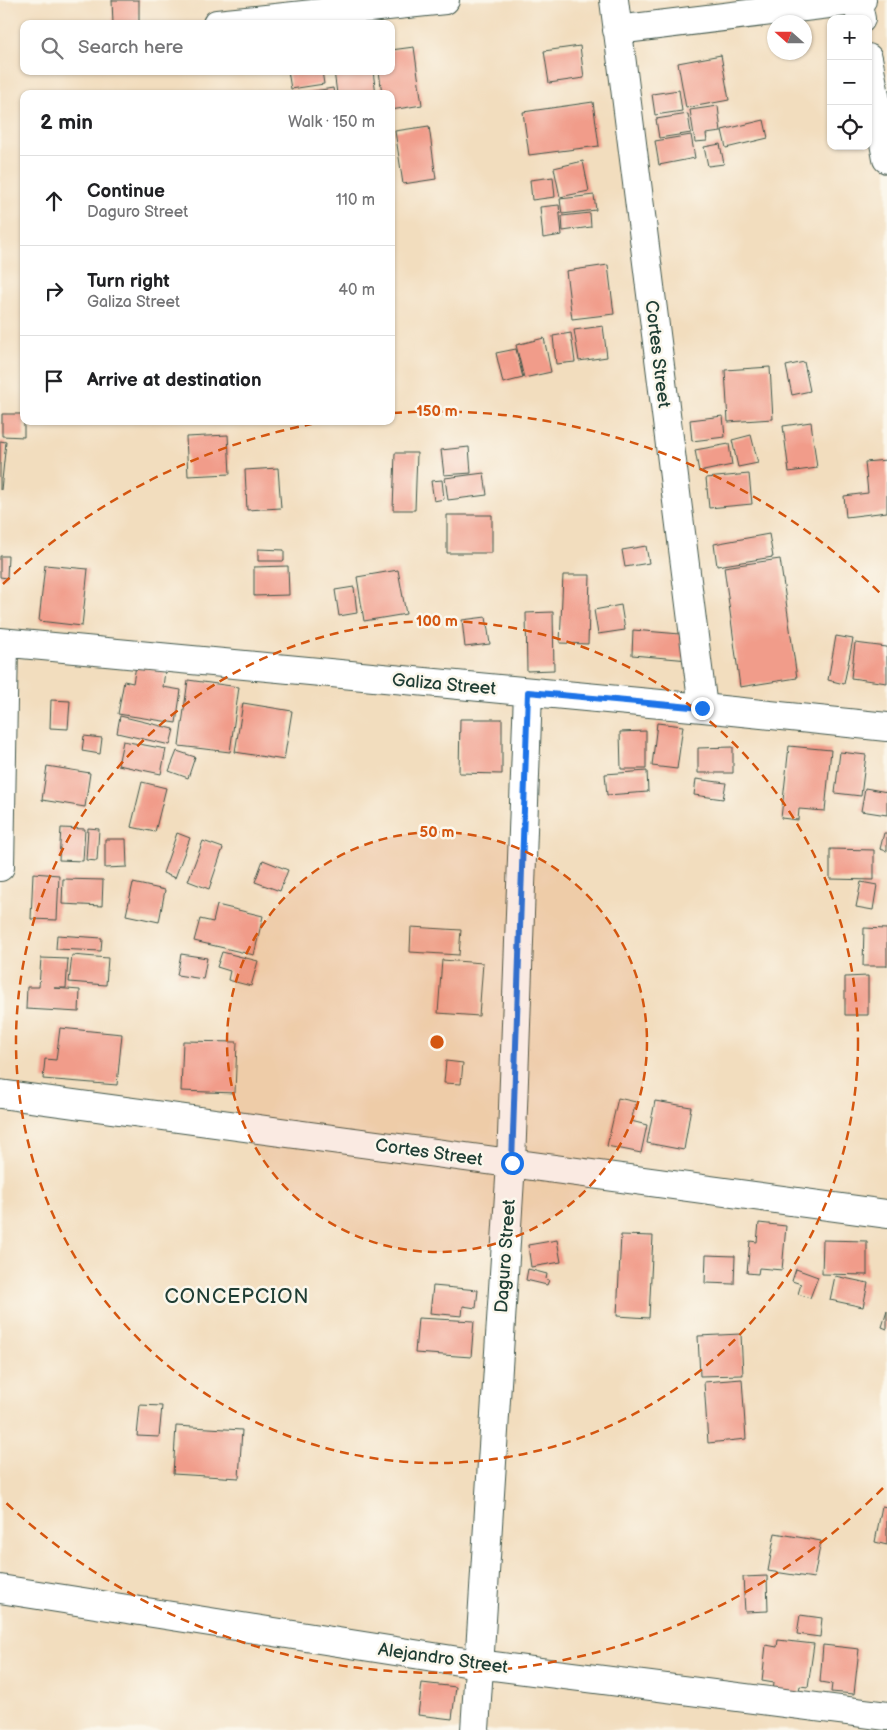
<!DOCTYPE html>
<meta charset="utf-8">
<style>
:root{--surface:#fff;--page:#f2f2f2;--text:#202124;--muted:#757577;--line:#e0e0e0}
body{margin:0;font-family:"Balsamiq Sans",sans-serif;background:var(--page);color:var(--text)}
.controls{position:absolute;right:15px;top:15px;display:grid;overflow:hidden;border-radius:10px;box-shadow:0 1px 4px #0004}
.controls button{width:45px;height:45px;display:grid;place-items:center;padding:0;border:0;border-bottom:1px solid var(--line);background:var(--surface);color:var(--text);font:25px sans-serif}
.compass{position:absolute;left:767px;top:15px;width:45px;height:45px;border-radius:50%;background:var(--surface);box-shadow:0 1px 4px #0004;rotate:291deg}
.stop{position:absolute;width:15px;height:15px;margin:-11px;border:4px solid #1a73e8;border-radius:50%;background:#fff}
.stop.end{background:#1a73e8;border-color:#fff;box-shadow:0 1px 5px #0008}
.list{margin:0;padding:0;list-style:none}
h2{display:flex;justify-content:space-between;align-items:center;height:65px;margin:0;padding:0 20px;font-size:21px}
h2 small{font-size:16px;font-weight:400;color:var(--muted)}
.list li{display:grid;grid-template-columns:32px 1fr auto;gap:15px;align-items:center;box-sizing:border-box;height:90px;padding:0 20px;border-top:1px solid var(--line)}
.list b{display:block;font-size:19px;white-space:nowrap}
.list p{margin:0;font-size:16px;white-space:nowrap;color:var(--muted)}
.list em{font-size:16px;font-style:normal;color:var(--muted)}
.icon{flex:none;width:28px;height:28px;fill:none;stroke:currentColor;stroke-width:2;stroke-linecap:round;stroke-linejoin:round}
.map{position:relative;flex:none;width:887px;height:1730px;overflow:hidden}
.search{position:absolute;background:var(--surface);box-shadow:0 1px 4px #0004;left:20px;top:20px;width:375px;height:55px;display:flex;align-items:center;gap:12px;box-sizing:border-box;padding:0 18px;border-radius:10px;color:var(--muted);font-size:19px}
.panel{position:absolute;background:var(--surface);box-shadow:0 1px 4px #0004;left:20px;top:90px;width:375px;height:335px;border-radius:10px}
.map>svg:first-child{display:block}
.building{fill:#f19c8a}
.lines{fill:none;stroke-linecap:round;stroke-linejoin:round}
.minor-casing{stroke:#3f5549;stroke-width:30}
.tertiary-casing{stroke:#3f5549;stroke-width:30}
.minor{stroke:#fff;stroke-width:28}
.tertiary{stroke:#fff;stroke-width:28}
.route{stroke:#1a73e8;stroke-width:6}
.ring{fill:none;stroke:#d45610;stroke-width:2.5;stroke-dasharray:9 6}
.labels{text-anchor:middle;stroke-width:5;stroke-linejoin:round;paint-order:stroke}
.street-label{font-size:18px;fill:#1f3d34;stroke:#fbf7ec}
.quarter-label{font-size:20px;letter-spacing:1px;fill:#1f3d34;stroke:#fbf7ec}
.centre{fill:#d45610;stroke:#fbf7ec;stroke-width:2.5}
.ring-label{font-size:15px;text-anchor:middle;font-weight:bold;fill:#d45610;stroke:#fbf7ec;stroke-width:5;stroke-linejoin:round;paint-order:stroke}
</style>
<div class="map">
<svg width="887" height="1730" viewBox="0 0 887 1730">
<rect width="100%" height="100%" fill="#fbf7ec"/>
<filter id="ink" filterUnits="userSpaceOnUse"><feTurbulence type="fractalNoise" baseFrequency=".02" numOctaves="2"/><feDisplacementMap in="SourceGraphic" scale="10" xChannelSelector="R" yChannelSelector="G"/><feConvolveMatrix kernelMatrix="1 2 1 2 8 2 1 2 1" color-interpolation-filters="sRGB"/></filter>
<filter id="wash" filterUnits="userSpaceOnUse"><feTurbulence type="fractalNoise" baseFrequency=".0096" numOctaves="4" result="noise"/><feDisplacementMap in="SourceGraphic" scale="20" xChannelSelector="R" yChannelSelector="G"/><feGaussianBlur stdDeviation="1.12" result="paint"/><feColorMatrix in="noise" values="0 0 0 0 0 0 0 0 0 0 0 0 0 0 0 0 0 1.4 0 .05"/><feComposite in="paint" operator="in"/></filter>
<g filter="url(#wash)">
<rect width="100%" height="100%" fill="#f2ddbe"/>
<g id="blocks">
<path class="building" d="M112 0H139V24H113Z
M580 46 584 78 549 83 544 51Z
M414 47 422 105 391 110V94H382L379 71H391V50Z
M721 55 729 100 686 108 678 63Z
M288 71H322L324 84 291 89Z
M334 71H373L376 94H337Z
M333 88 334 94H303L302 93Z
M679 90 682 111 655 115 652 94Z
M593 102 599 146 529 155 523 112Z
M718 106 721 132 706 134 707 141 695 142 690 110Z
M688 114 691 133 659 138 656 119Z
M764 120 768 138 726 148 722 130Z
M429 126 436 179 403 184 395 131Z
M691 135 695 158 659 165 655 141Z
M720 144 724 164 708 166 704 147Z
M583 161 589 191 560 197 554 168Z
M553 177 555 197 532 200 530 180Z
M594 195 596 210 562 214 560 199Z
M559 205 562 235 543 238 540 207Z
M590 213 591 227 563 231 562 216Z
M608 265 614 314 572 319 566 271Z
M603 326 607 357 579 361 574 330Z
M571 333 575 362 556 364 553 336Z
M544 338 551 372 524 378 516 345Z
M516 349 523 378 503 383 496 353Z
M804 362 810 391 792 395 786 366Z
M770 367 773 419 728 422 725 370Z
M2 414H24V437L2 436Z
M723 416 725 437 692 441 690 420Z
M811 422 817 468 789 472 783 426Z
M228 435 230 474 188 476 186 437Z
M751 435 758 463 738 467 732 440Z
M0 441 6 442 1 490H0Z
M729 444 732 465 699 472 695 450Z
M469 447 471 473 444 475 441 450Z
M395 453H417L415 510H393Z
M887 460V512L846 517 844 496 868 493 865 462Z
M278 468 281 508 247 510 245 470Z
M484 473 487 495 448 500 445 478Z
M749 474 752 504 709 508 706 478Z
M442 480 444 499 434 501 431 481Z
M447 515H492V553H447Z
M769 534 773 557 717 566 714 544Z
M646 546 649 563 625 567 622 550Z
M258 549 284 550V561H258Z
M0 556H8L7 578 0 577Z
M780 559 797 678 740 687 724 567Z
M45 565 88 569 82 626 39 621Z
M288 566 289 595 254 596V567Z
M398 570 406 614 364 621 357 577Z
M563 575H590L588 644 560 643Z
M354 587 357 613 339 616 335 590Z
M621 605 625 630 598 634 594 610Z
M553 612 554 670 527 671 526 613Z
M486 617 490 644 465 647 462 620Z
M633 630 692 635 689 660 632 655Z
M836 636 853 639 844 684 828 680Z
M855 643 887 647V683L851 678Z
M136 666 165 671 163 687 181 690 176 723 118 714 124 681 133 683Z
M188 680 239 687 230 752 179 746Z
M51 700 70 701 68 729 50 728Z
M243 703 292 711 284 760 235 752Z
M120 716 174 729 170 745 117 733Z
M460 719H502V774L459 773Z
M657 723 683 726 677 769 652 766Z
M646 731V769H621L620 732Z
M84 736 102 738 100 754 82 751Z
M123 741 166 749 161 774 118 765Z
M789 746 831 750 825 811 799 809 798 820 781 818Z
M733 747V773H698V748Z
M177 751 195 757 188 778 169 771Z
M840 752 866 755 861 796 835 793Z
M47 766 90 773 85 807 42 800Z
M647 771 648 792 607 795 605 774Z
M696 779 726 783 723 799 694 795Z
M142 782 166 788 155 832 131 827Z
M865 788 887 792V815L861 811Z
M61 828 85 829 83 861 59 860Z
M88 828 99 829 97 861 86 860Z
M177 833 190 838 175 878 163 873Z
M884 833H887V851L880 849Z
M105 839H126L127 867 105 868Z
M203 841 223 848 209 889 188 881Z
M830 849 874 850V880L830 879Z
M263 860 288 870 280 891 255 882Z
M33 873 59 875 57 920 31 919Z
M63 879 103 880 102 906 62 904Z
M861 882 877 885 873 910 856 907Z
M133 883 165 890 159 922 126 915Z
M217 905 263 916 254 955 194 941 200 919 213 922Z
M411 927 461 930 459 955 410 952Z
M864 928 887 929V966H863Z
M57 935 102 938 101 951 56 949Z
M222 952 258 961 251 986 228 980 230 971 217 967Z
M181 954 207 958 203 979 177 975Z
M72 955 108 958 106 985 69 982Z
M41 958 68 959 66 988H54L80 990 79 1012 26 1009 27 987H39Z
M442 960 483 963 479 1016 438 1013Z
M868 976V1015H845V977Z
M60 1028 122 1034 117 1085 43 1079 45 1059 56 1060Z
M183 1041 237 1042 235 1093 181 1091Z
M446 1061 463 1063 461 1084 444 1083Z
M618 1098 636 1102 631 1121 647 1125 641 1153 607 1146Z
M655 1101 691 1107 684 1150 647 1143Z
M759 1223 786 1226 782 1270 759 1268 758 1274 747 1273 750 1241 757 1242Z
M621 1235 653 1236 649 1318 617 1316Z
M557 1240 561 1262 531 1267 528 1245Z
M823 1240 867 1241V1275L822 1274Z
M706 1255 735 1256 734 1284 705 1283Z
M528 1269 547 1274 546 1279 549 1280 547 1285 526 1280Z
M796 1269 818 1277 810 1298 798 1294 801 1284 792 1281Z
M835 1276 868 1283 863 1307 830 1300Z
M433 1286 478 1290 476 1308 463 1306 462 1316 430 1313Z
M887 1311V1329L882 1327Z
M418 1318 474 1321 471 1357 415 1353Z
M741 1334 743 1375 700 1376 698 1336Z
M742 1379 746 1439 708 1443 704 1382Z
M140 1405 162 1406 159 1437 137 1436Z
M176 1426 242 1430 239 1478 173 1474Z
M882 1506 887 1507V1545L875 1542Z
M775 1533 821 1541 814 1578 768 1571Z
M767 1576 768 1611 745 1612 743 1577Z
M800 1615 822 1618 820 1637 797 1634Z
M778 1640 814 1644 808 1687 800 1686 798 1695 773 1691 774 1683 762 1681 766 1645 777 1647Z
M823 1645 859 1649 854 1694 831 1692 832 1684 820 1682Z
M422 1683 456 1687 452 1719 418 1715Z"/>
</g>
</g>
<g filter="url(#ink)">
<use href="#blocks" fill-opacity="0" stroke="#3f5549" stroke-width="1"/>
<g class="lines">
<g class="minor-casing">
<path id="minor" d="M614 0 703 708
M217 24 445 0
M617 30 862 0
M0 642 703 708 887 727
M0 867 4 643
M0 1094 887 1214
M0 1589 478 1664 887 1716
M475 1730 511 1163 528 692"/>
</g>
<g class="tertiary-casing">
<path id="tertiary" d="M857 0 861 19
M868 58 887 159"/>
</g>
<use href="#minor" class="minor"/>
<use href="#tertiary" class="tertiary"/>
</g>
</g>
<g class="lines" filter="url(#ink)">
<path class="route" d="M512 1163 528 692 702 708"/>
</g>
<circle cx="437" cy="1042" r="210" fill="#d45610" fill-opacity=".12"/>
<g class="ring">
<circle cx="437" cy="1042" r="210"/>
<circle cx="437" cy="1042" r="421"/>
<path d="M883 1488A631 631 0 0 1 3 1500M3 584A631 631 0 0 1 322 422M393 413A631 631 0 0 1 883 596"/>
</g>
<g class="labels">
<g class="street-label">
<text transform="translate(658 354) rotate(83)" y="6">Cortes Street</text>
<text transform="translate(444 684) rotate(5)" y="6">Galiza Street</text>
<text transform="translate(429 1152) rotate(8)" y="6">Cortes Street</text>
<text transform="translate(505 1256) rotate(-86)" y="6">Daguro Street</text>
<text transform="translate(443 1658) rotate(8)" y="6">Alejandro Street</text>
</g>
<g class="quarter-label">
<text x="237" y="1303">CONCEPCION</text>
</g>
</g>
<circle cx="437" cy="1042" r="8" class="centre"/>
<g class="ring-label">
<text x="437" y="416">150 m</text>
<text x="437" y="626">100 m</text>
<text x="437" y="837">50 m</text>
</g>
</svg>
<div class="controls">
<button>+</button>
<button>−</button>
<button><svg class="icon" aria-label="locate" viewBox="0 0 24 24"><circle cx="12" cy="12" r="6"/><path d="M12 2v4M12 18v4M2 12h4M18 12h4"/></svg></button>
</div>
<svg class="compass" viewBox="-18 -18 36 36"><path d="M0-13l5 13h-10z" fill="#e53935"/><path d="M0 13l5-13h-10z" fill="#757577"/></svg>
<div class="stop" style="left:512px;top:1163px"></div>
<div class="stop end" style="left:702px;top:708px"></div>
<div class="search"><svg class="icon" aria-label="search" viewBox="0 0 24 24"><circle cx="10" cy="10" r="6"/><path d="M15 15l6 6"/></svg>Search here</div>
<section class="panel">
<h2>2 min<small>Walk · 150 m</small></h2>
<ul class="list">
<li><svg class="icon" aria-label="ahead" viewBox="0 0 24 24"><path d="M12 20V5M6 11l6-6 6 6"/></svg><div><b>Continue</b><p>Daguro Street</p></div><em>110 m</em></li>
<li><svg class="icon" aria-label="right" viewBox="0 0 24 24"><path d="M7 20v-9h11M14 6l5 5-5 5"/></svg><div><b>Turn right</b><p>Galiza Street</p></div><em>40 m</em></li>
<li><svg class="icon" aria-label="arrive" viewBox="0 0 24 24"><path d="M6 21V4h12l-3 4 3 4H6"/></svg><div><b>Arrive at destination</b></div></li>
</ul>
</section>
</div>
